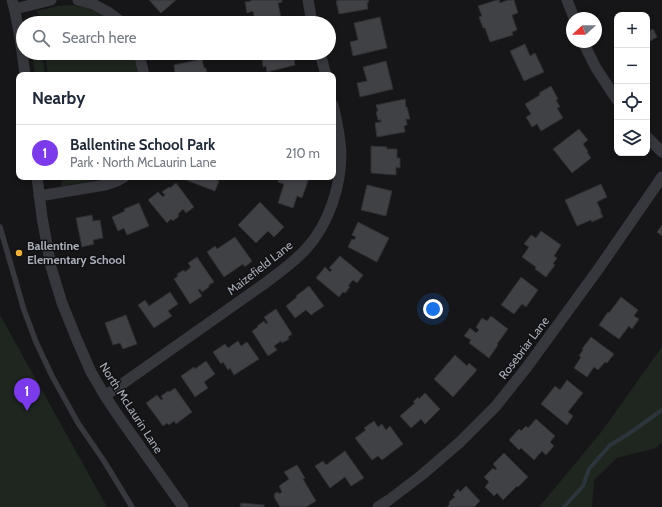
<!DOCTYPE html>
<meta charset="utf-8">
<style>
:root{--surface:#fff;--page:#f2f2f3;--text:#1f2937;--muted:#747a83;--line:#e0e1e3;--accent:#7c3aed}
body{margin:0;font-family:Cabin,sans-serif;background:var(--page);color:var(--text)}
.controls{position:absolute;right:12px;top:12px;display:grid;overflow:hidden;border-radius:8px;box-shadow:0 2px 6px #0003}
.controls button{width:36px;height:36px;display:grid;place-items:center;padding:0;border:0;border-bottom:1px solid var(--line);background:var(--surface);color:var(--text);font:20px sans-serif}
.compass{position:absolute;left:566px;top:12px;width:36px;height:36px;border-radius:50%;background:var(--surface);box-shadow:0 2px 6px #0003;rotate:249deg}
.you{position:absolute;left:433px;top:309px;width:14px;height:14px;margin:-10px;border:3px solid #fff;border-radius:50%;background:#1a73e8;box-shadow:0 0 0 6px #1a73e833}
.badge{display:grid;place-items:center;width:26px;height:26px;border-radius:50%;background:var(--accent);color:#fff;font-size:13px;font-weight:700}
.pin{position:absolute;translate:-50% -33px;filter:drop-shadow(0 1px 2px #0008)}
.pin::after{content:'';position:absolute;top:21px;width:14px;height:12px;background:inherit;clip-path:polygon(0 0,100% 0,50% 100%)}
.list{margin:0;padding:0;list-style:none}
h2{display:flex;justify-content:space-between;align-items:center;height:52px;margin:0;padding:0 16px;font-size:17px}
h2 small{font-size:13px;font-weight:400;color:var(--muted)}
.list li{display:grid;grid-template-columns:26px 1fr auto;gap:12px;align-items:center;box-sizing:border-box;height:56px;padding:0 16px;border-top:1px solid var(--line)}
.list b{display:block;font-size:15px;white-space:nowrap}
.list p{margin:0;font-size:13px;white-space:nowrap;color:var(--muted)}
.list em{font-size:13px;font-style:normal;color:var(--muted)}
.icon{flex:none;width:22px;height:22px;fill:none;stroke:currentColor;stroke-width:2;stroke-linecap:round;stroke-linejoin:round}
.map{position:relative;flex:none;width:662px;height:507px;overflow:hidden}
.search{position:absolute;background:var(--surface);box-shadow:0 2px 6px #0003;left:16px;top:16px;width:320px;height:44px;display:flex;align-items:center;gap:10px;box-sizing:border-box;padding:0 14px;border-radius:22px;color:var(--muted);font-size:15px}
.panel{position:absolute;background:var(--surface);box-shadow:0 2px 6px #0003;left:16px;top:72px;width:320px;height:108px;border-radius:8px}
.map>svg:first-child{display:block}
.green{fill:#1e261f}
.lines{fill:none;stroke-linecap:round;stroke-linejoin:round}
.stream{stroke:#2c353c;stroke-width:4}
.building{fill:#404145;stroke:#303034}
.service{stroke:#37383d;stroke-width:5.5}
.minor{stroke:#37383d;stroke-width:11}
.poi-dot{fill:#f2b134;stroke:#111113;stroke-width:1.5}
.labels{text-anchor:middle;stroke-width:3;stroke-linejoin:round;paint-order:stroke}
.poi-label{font-size:12px;font-weight:bold;fill:#a8adb8;stroke:#111113;text-anchor:start}
.street-label{font-size:12px;fill:#a8adb8;stroke:#111113}
</style>
<div class="map">
<svg width="662" height="507" viewBox="0 0 662 507">
<rect width="100%" height="100%" fill="#161618"/>
<path class="green" d="M71 5C87 7 101 12 114 23H39V19L40 16 37 11 57 6Z
M32 53H42L45 75H35Z
M45 53H133L138 75H48Z
M61 177H110L63 186H61L62 180 61 179Z
M0 315 107 507H0Z
M662 346V442L656 448 617 458 594 480 592 507H539L602 431 661 348Z"/>
<g class="lines">
<path class="stream" d="M564 507 583 486 589 469 610 445 627 435 662 410"/>
</g>
<path class="building" d="M149 0H176L161 13Z
M251 0H282V2L278 3 282 23H251V21L255 20 253 11 247 13 245 2 251 1Z
M340 0H368L369 2 367 3 368 9 339 14 336 1Z
M497 0H499L500 3 508 0H514L518 13 512 15 517 30 512 32 513 35 490 42 485 28H483L479 17 482 16 478 6Z
M380 17 387 48 353 56 350 42 358 40 354 23Z
M653 29 657 37 647 43V32Z
M525 44 530 56 535 53 544 72 524 81 510 51Z
M262 53H293L295 65 267 72 266 66 263 67 262 59 264 58Z
M202 59 204 68H206L207 75H174V73H175L174 65Z
M386 61 393 89 360 97 357 83 367 81 363 67Z
M551 86 558 99 556 100 560 107 557 108 563 118 541 131 537 124 532 127 526 117 531 114 525 104 540 95 539 93Z
M405 99 406 107H407L410 119H406L407 125 404 126 405 132 377 137 375 123 381 122V120H378L376 112 378 111 376 105Z
M579 129 588 140 583 144 588 151 587 152 591 158 572 173 553 149Z
M371 146 387 147V149H397V158H400V168L396 167V175L371 173Z
M187 177H216L215 179 219 181 215 191 186 180Z
M279 177H305L309 178 302 198 297 196 293 208 278 203 284 184 278 182Z
M176 183 194 207 186 213 183 209 178 214 179 216 173 221 171 219 167 223 148 200 158 192 163 197 165 195 162 192 169 187 170 188Z
M601 184 607 197 597 202 601 211H600L603 217 592 222 591 220 577 226 565 200Z
M367 185 392 191 386 216 361 210Z
M260 202 284 227 274 237 268 231 256 243 238 225Z
M139 203 149 226 127 235 124 228 118 231 112 217 125 211 124 209Z
M92 215 93 221 100 220 103 238 93 240 94 244 82 247 76 218Z
M358 222 389 238 377 262 348 247 352 239 354 240 356 237 352 235Z
M662 225V236L657 232Z
M541 231 561 245 554 256 557 258 553 264 555 265 546 277 535 269 536 267 522 257 529 247 524 244 531 235 536 238Z
M235 237 252 261 245 267 243 264 224 277 207 252 215 246 217 249Z
M340 256 363 275 357 283 353 280 348 286 350 287 345 293 343 292 339 297 316 278 325 267 330 272 332 270 329 268Z
M197 257 214 282 209 285V287L202 292 200 289 198 290 202 296 190 304 174 279 178 276 177 274 184 270 185 272 191 267 188 263Z
M521 277 538 290 526 307 522 304 514 314 501 305Z
M309 286 324 306 311 315 306 310 295 318 286 306 297 297 296 296Z
M170 292 178 304 168 311 172 316 154 328 138 305 145 300 149 306Z
M621 297 638 310 634 316 639 319 632 329 629 326 619 339 599 325 608 312 609 313Z
M276 309 292 334 288 337 289 339 282 343 281 341 274 346 277 350 268 356 252 331 258 327 257 326 264 321 266 324 268 323 264 317Z
M126 315 137 344 123 349 120 343 113 345 105 323Z
M491 316 508 329 497 344 498 345 489 358 469 343 471 340 464 336 470 328 476 333 479 330 476 327 482 318 487 321Z
M591 337 614 354 607 363 605 362 598 370 594 367 587 377 574 368 581 357 579 356 583 350 582 349Z
M238 341 241 346 247 342 259 359 234 375 230 368 228 370 223 362 221 364 213 352 225 344 228 348Z
M455 355 467 366 469 363 477 370 453 397 434 379Z
M206 361 215 374 204 382 208 388 195 397 181 376 194 367 195 369Z
M567 380 583 393 568 412 573 416 567 425 541 404 555 386 560 390Z
M175 388 192 412 176 424 174 421 169 425 167 423 163 426 146 403 157 395 161 400 163 399 161 396 168 391 169 392Z
M425 393 440 409 425 424 421 419 411 428 400 416 415 403 413 402 418 397 419 399Z
M536 419 555 436 550 442 554 446 546 455 542 451 534 460 521 448 519 450 509 440 519 429 521 431 526 426 528 428Z
M374 421 378 427 382 424 386 430 390 426 403 444 382 460 378 456 372 460 355 438 366 430 364 428Z
M345 451 364 478 351 486 345 477 330 488 315 466 323 461 326 465Z
M504 453 528 477 518 487 517 486 503 500 497 493 494 496 485 487 489 482 484 477 493 468 495 470 497 469 493 464Z
M297 465 305 478 303 479 316 501 306 507H280L274 497 275 496 274 494 278 492 279 494 282 492 279 486 289 479 284 472Z
M466 486 480 501 474 507H447L450 504 449 502 455 497 453 495 458 489 460 492Z
M241 503 264 505V507H240Z"/>
<g class="lines">
<path class="service" d="M0 227 24 310 36 342 52 376 78 423 104 461 132 507"/>
<path class="minor" d="M12 0C19 24 22 50 25 75
M78 0 93 4 108 12 123 23
M308 0 312 23
M567 0 574 18
M15 9 51 0
M583 42 596 68 617 100
M139 53 144 75
M320 53 326 75
M647 137 662 152
M37 177 42 217 51 267 62 303 77 340 91 372 105 396 117 414 183 507
M39 196 105 185 117 181 124 177
M105 396 264 284C279 273 294 262 306 249 329 224 341 186 341 153 340 136 337 121 333 105
M378 507 389 500 423 474 460 442 496 406 527 367 597 271 662 177"/>
</g>
<circle class="poi-dot" cx="19" cy="253" r="4"/>
<g class="labels">
<g class="poi-label">
<text x="27" y="250">Ballentine<tspan x="27" dy="14">Elementary School</tspan></text>
</g>
<g class="street-label">
<text transform="translate(260 268) rotate(-38)" y="4">Maizefield Lane</text>
<text transform="translate(524 348) rotate(-53)" y="4">Rosebriar Lane</text>
<text transform="translate(131 408) rotate(57)" y="4">North McLaurin Lane</text>
</g>
</g>
</svg>
<div class="controls">
<button>+</button>
<button>−</button>
<button><svg class="icon" aria-label="locate" viewBox="0 0 24 24"><circle cx="12" cy="12" r="6"/><path d="M12 2v4M12 18v4M2 12h4M18 12h4"/></svg></button>
<button><svg class="icon" aria-label="layers" viewBox="0 0 24 24"><path d="M12 4l9 5-9 5-9-5zM3 14l9 5 9-5"/></svg></button>
</div>
<svg class="compass" viewBox="-18 -18 36 36"><path d="M0-13l5 13h-10z" fill="#e53935"/><path d="M0 13l5-13h-10z" fill="#747a83"/></svg>
<div class="you"></div>
<div class="pin badge" style="left:27px;top:411px">1</div>
<div class="search"><svg class="icon" aria-label="search" viewBox="0 0 24 24"><circle cx="10" cy="10" r="6"/><path d="M15 15l6 6"/></svg>Search here</div>
<section class="panel">
<h2>Nearby<small></small></h2>
<ul class="list">
<li><span class="badge">1</span><div><b>Ballentine School Park</b><p>Park · North McLaurin Lane</p></div><em>210 m</em></li>
</ul>
</section>
</div>
